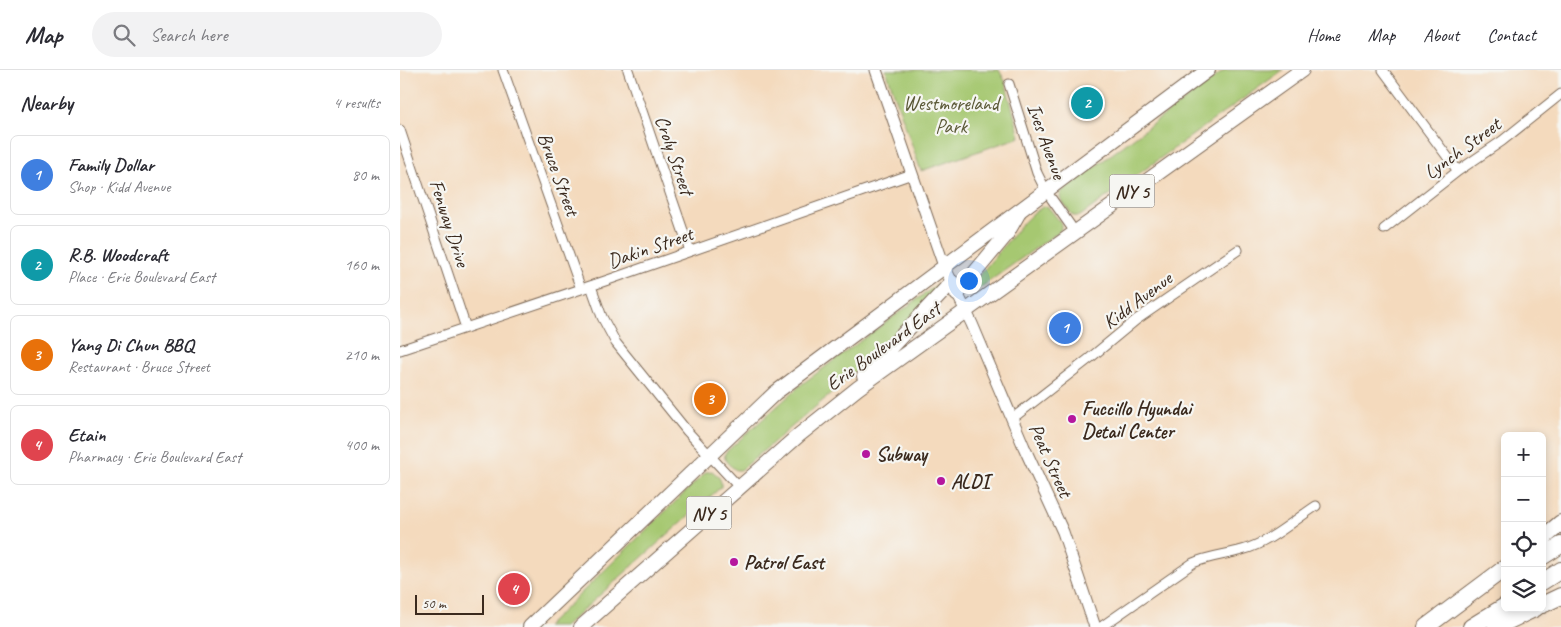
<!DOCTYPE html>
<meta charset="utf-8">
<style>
:root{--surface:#fff;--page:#f2f2f3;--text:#2b2b33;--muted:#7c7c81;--line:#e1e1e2;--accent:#b5179e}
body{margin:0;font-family:Caveat,sans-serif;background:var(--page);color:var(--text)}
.controls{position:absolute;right:15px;bottom:15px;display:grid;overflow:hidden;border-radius:8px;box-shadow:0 2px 8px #0003}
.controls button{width:45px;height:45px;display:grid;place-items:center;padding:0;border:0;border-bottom:1px solid var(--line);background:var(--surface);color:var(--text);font:25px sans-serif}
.scale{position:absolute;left:15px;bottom:12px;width:69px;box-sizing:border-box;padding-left:5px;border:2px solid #3b2a1e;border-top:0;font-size:14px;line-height:18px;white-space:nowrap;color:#3b2a1e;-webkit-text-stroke:4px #f6f6f2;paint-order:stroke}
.you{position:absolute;left:568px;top:210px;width:18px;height:18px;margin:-12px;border:4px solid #fff;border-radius:50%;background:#1a73e8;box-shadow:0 0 0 8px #1a73e833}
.badge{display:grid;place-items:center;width:32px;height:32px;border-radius:50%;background:var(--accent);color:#fff;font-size:16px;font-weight:700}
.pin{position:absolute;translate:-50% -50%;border:2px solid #fff;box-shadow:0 1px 5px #0006}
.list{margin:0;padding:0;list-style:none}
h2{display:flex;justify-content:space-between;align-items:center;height:65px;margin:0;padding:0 20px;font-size:21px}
h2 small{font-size:16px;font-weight:400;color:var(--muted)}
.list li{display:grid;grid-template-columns:32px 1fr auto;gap:15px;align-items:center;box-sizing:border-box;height:80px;margin:0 10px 10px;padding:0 10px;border:1px solid var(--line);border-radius:8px}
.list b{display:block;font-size:19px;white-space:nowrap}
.list p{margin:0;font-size:16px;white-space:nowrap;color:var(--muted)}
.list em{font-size:16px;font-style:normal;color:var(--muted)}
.icon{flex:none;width:28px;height:28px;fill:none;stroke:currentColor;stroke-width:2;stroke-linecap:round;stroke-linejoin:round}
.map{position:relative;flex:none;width:1161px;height:557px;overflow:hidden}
header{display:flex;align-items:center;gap:30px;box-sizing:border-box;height:70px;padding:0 25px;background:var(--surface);border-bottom:1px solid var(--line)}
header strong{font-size:24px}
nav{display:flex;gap:28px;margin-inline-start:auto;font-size:18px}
.search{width:350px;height:45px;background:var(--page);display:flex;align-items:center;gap:12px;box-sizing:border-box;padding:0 18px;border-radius:28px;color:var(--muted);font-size:19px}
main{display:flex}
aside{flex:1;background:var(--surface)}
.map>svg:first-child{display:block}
.green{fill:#a6c871;stroke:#707948}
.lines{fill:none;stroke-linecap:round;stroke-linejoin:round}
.minor-casing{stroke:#7c6856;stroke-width:11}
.tertiary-casing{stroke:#7c6856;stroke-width:13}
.primary-casing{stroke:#7c6856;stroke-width:16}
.motorway-casing{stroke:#7c6856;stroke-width:18}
.minor{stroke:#fff;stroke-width:9}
.tertiary{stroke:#fff;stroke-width:11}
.primary{stroke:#fff;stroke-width:14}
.motorway{stroke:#fff;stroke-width:16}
.poi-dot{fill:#b5179e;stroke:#f6f6f2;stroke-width:2}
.labels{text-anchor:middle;stroke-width:4.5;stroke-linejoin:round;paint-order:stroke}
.shield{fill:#f6f6f2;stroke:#73675e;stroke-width:1}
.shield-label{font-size:19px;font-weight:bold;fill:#3b2a1e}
.park-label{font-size:20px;fill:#5b5937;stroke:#f6f6f2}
.street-label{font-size:20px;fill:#3b2a1e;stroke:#f6f6f2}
.poi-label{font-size:20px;font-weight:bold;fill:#3b2a1e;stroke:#f6f6f2;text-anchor:start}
</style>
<header>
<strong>Map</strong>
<div class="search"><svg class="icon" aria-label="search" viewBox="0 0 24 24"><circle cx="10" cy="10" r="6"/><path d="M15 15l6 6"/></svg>Search here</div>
<nav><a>Home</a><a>Map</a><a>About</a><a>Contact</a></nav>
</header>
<main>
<aside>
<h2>Nearby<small>4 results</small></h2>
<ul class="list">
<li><span class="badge" style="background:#3f7fe0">1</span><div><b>Family Dollar</b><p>Shop · Kidd Avenue</p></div><em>80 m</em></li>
<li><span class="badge" style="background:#0f9aa8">2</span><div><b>R.B. Woodcraft</b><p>Place · Erie Boulevard East</p></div><em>160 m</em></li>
<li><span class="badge" style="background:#e8710a">3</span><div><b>Yang Di Chun BBQ</b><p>Restaurant · Bruce Street</p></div><em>210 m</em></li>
<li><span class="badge" style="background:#e0444e">4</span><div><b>Etain</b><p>Pharmacy · Erie Boulevard East</p></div><em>400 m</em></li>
</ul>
</aside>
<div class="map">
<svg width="1161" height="557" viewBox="0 0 1161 557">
<rect width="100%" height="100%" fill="#f6f6f2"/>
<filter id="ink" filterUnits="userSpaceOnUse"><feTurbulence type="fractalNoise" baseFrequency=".02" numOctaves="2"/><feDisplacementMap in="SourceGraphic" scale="10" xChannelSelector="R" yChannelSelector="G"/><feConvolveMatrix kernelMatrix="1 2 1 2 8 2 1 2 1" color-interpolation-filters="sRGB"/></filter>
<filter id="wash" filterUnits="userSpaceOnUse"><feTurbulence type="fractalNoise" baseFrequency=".0096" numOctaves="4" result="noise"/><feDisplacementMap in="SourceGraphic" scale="20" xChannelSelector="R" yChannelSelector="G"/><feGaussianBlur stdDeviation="1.12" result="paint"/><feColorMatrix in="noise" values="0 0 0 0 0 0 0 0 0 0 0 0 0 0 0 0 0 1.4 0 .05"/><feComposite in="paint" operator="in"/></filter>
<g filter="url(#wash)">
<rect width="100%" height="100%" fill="#f4dabd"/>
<path class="green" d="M486 0H599L605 11 620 67 521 101Z
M825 0H883L680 146H673L661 130 660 127 661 122Z
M644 136 648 137 661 153V158L660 161 570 225 568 219 622 154 632 144Z
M538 214 541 215 539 222 434 321 341 400H336C330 395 323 392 325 383L402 314Z
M312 401C318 406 322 409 321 417L164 557H146L306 402Z"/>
</g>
<g filter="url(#ink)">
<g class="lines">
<g class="minor-casing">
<path id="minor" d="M103 0 181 219
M228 0 290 181
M983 0 1058 101
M609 14 637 103 646 121 675 162
M0 60 66 258
M984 159 1058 101 1102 71 1161 24
M191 216 202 247 216 273 287 361 339 417
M0 280 205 211 512 104
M613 348 690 288 736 250 838 180
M701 557 793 493C809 486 825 485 842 480 869 473 893 451 916 436"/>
</g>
<g class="tertiary-casing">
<path id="tertiary" d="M476 0 544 196 572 254 624 377 663 462 695 557"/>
</g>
<g class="primary-casing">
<path id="primary" d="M557 224 606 165 618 144
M464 306 552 212
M130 557 375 323 808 0
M181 557 399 365 458 318 902 0"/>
</g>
<g class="motorway-casing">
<path id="motorway" d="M1142 469 1161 453
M1142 487 1161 475
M1142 512 1161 500
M1142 535 1161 526
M1026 557 1105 498
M1071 557 1105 536
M1096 557 1136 538"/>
</g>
<use href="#minor" class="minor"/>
<use href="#tertiary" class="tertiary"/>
<use href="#primary" class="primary"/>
<use href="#motorway" class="motorway"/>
</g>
</g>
<g class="poi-dot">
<circle cx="672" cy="349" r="5"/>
<circle cx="466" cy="384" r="5"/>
<circle cx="541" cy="411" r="5"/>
<circle cx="334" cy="492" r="5"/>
</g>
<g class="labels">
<g class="shield">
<rect x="709.5" y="104.5" width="45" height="33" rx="4"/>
<rect x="286.5" y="426.5" width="45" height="33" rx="4"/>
</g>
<g class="shield-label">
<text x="732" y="128">NY 5</text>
<text x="309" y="450">NY 5</text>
</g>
<g class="park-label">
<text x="551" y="40">Westmoreland<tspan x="551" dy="23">Park</tspan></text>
</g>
<g class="street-label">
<text transform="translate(647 71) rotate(70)" y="7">Ives Avenue</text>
<text transform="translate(1062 78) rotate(-36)" y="7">Lynch Street</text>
<text transform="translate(275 85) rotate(71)" y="7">Croly Street</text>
<text transform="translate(159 104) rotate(70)" y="7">Bruce Street</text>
<text transform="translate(50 153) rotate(72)" y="7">Fenway Drive</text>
<text transform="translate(250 177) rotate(-19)" y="7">Dakin Street</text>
<text transform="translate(737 230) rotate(-37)" y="7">Kidd Avenue</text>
<text transform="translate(483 276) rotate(-36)" y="7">Erie Boulevard East</text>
<text transform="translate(651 390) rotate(66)" y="7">Peat Street</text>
</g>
<g class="poi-label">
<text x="682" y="345">Fuccillo Hyundai<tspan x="682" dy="23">Detail Center</tspan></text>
<text x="476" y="391">Subway</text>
<text x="551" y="418">ALDI</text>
<text x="344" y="499">Patrol East</text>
</g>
</g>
</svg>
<div class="controls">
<button>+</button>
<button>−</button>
<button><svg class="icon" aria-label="locate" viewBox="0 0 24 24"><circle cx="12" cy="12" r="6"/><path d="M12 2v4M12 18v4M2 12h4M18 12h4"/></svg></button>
<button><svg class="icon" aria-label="layers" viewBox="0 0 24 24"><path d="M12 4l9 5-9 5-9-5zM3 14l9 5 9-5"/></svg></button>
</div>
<div class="scale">50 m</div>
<div class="you"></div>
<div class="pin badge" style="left:665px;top:258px;background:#3f7fe0">1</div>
<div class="pin badge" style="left:687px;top:33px;background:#0f9aa8">2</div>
<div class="pin badge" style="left:310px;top:329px;background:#e8710a">3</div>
<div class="pin badge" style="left:114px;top:519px;background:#e0444e">4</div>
</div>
</main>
